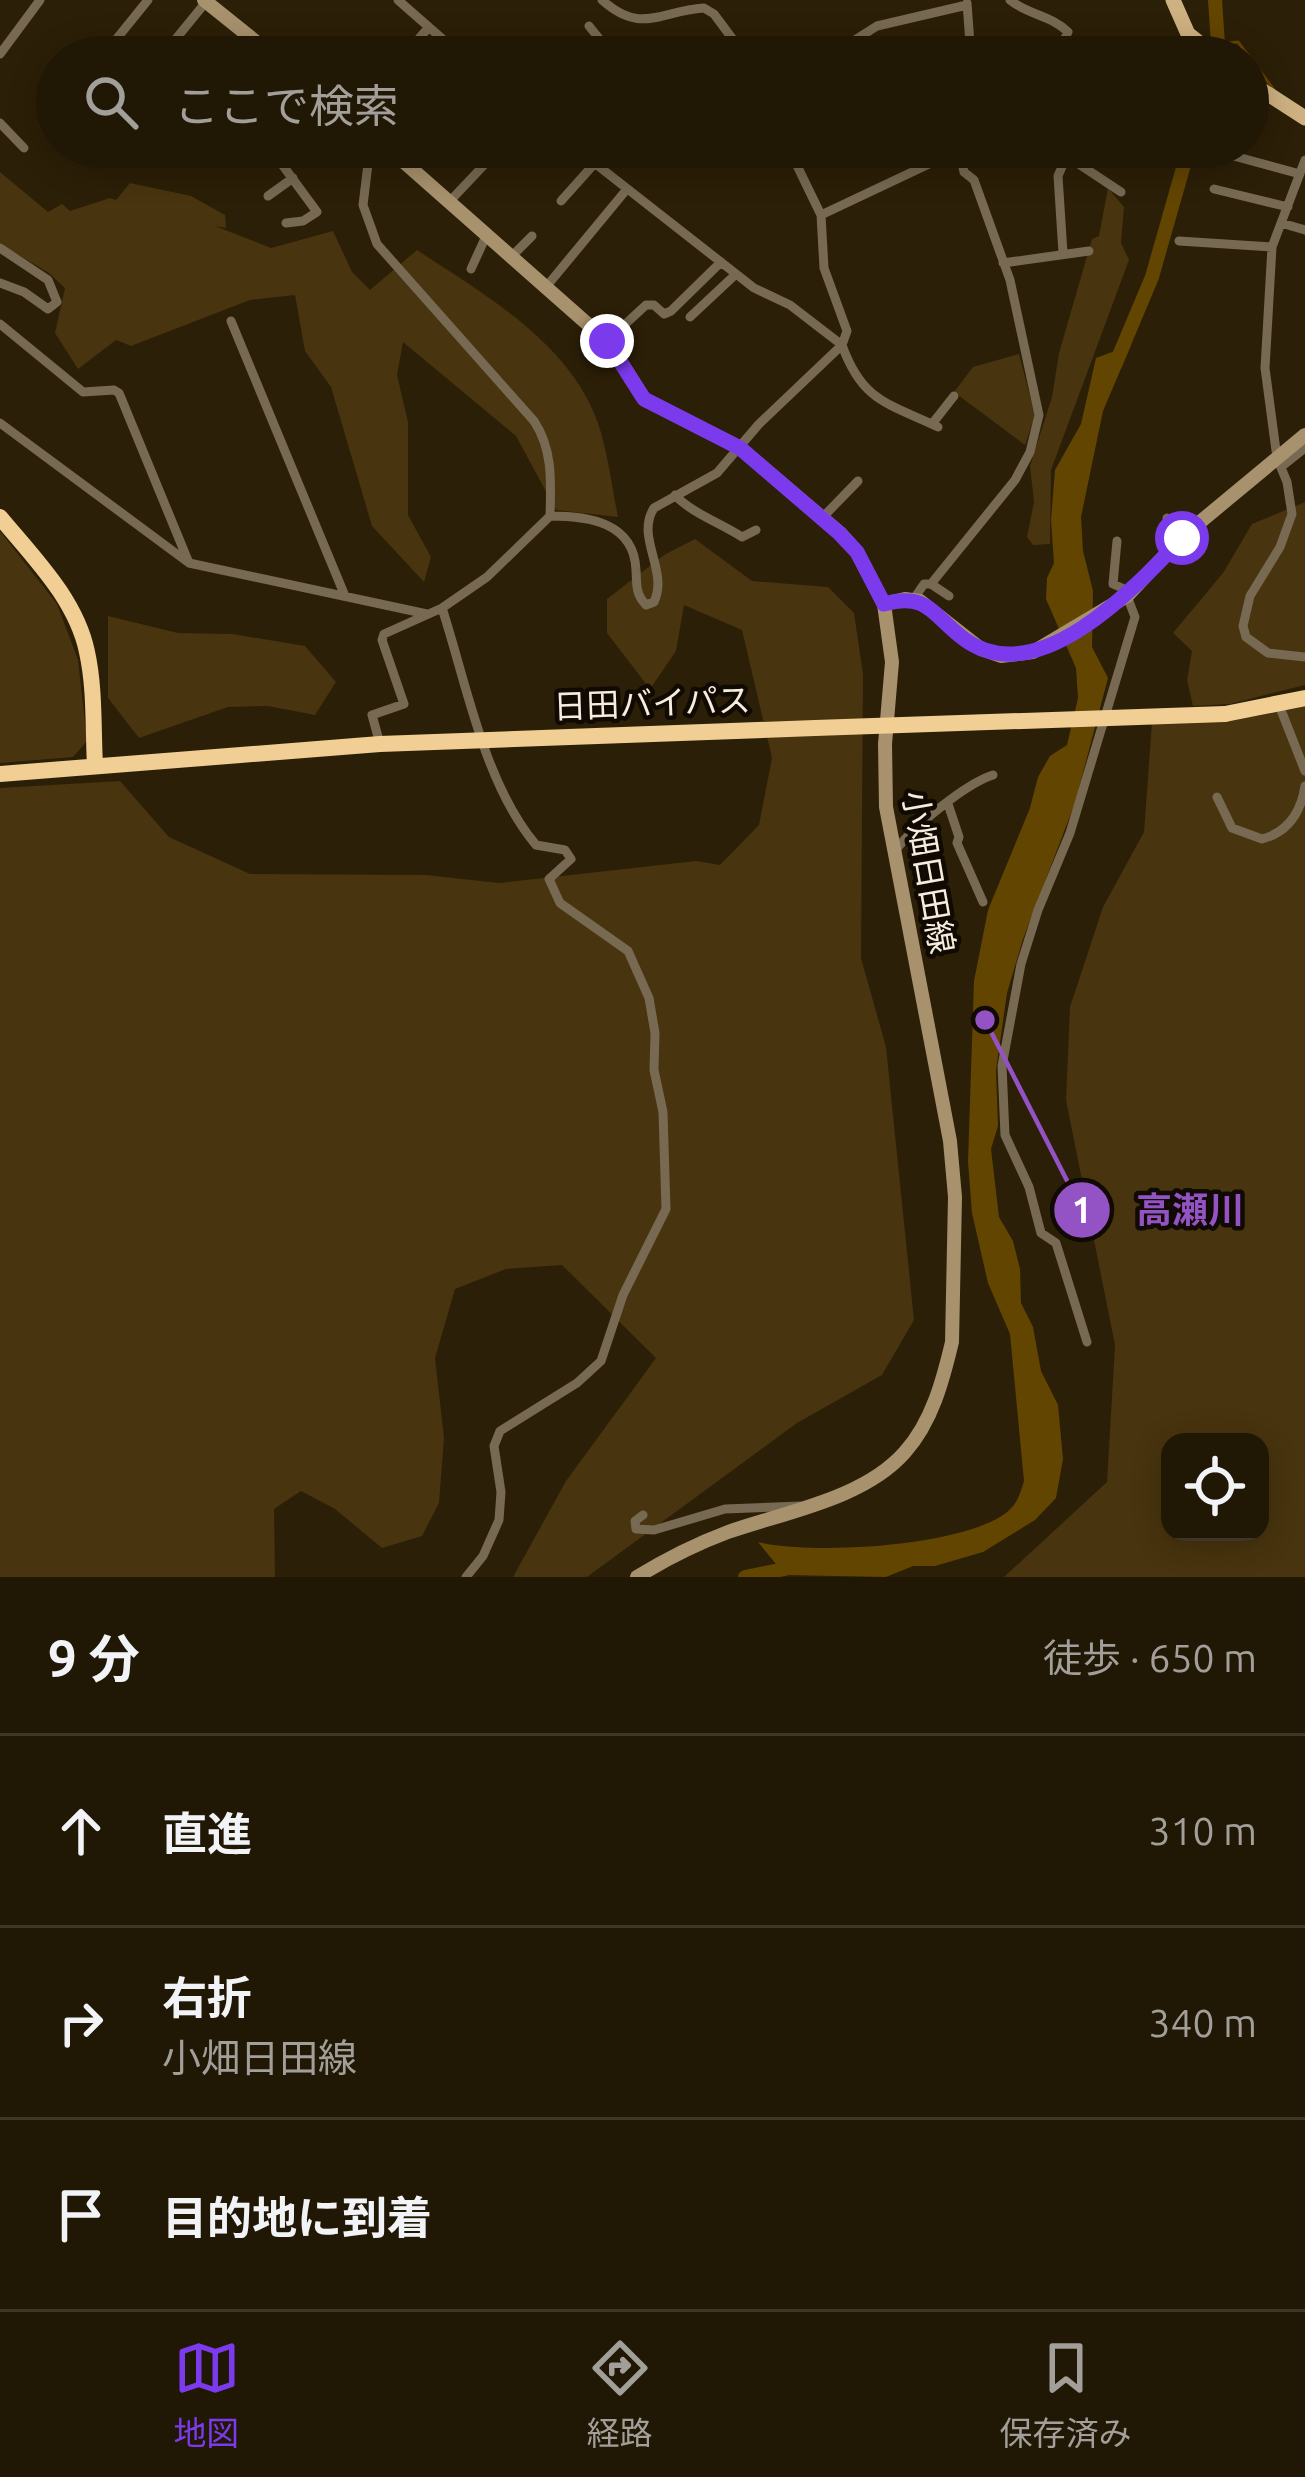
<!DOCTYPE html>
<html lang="ja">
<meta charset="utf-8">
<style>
:root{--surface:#211705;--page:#2d2413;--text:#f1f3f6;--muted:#a29f9a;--line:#3e3627;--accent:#7c3aed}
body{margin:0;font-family:Ubuntu,"Noto Sans JP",sans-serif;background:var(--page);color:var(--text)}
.controls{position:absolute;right:36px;bottom:36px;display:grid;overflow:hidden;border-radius:24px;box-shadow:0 6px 30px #0003}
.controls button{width:108px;height:108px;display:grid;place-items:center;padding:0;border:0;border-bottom:3px solid var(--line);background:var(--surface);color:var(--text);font:60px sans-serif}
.stop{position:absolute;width:36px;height:36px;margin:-27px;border:9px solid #7c3aed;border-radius:50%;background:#fff}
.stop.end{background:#7c3aed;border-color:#fff;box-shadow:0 3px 12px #0008}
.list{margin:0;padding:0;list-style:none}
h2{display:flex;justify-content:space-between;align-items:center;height:156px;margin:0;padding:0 48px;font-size:51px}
h2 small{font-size:39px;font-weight:400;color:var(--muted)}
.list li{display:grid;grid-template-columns:78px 1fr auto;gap:36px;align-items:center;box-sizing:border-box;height:192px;padding:0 48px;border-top:3px solid var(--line)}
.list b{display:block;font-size:45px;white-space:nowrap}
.list p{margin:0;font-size:39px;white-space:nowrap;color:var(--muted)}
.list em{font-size:39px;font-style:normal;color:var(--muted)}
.icon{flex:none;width:66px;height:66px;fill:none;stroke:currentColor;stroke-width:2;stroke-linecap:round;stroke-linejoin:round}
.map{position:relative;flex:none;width:1305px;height:1577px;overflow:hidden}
.search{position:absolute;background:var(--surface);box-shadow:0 6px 30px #0003;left:36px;right:36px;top:36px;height:132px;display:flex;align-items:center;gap:30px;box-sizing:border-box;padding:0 42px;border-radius:66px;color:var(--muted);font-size:45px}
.sheet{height:732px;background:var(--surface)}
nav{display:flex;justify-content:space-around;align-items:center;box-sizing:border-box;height:168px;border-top:3px solid var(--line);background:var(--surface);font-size:33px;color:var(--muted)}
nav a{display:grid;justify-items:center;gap:6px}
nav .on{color:var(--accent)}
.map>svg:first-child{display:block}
.green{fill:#48340e;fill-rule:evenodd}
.water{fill:#634502}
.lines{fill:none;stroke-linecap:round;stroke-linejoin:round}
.stream{stroke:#634502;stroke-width:3}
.river{stroke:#634502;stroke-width:14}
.street{stroke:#776952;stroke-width:9}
.secondary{stroke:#a8916d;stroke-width:14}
.primary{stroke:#ceb181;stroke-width:15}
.highway{stroke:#f1ce94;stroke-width:16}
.highway-bridge{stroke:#f1ce94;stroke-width:16}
.route{stroke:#7c3aed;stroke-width:15}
.labels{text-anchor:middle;stroke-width:9;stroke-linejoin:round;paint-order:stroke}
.street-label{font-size:33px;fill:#f6eddf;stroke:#100a03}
.leader{fill:none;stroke:#9453c5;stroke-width:4.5}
.callout-dot{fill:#9453c5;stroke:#100a03;stroke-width:4.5}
.mark-label{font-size:36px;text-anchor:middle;font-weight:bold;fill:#fff}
.callout-label{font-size:36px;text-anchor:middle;font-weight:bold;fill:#9453c5;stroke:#100a03;stroke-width:9;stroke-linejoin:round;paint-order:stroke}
</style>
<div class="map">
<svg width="1305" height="1577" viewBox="0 0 1305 1577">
<rect width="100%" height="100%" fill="#2c1f07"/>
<path class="green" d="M0 172 48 212 62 204 70 211 110 198 116 200 130 183 191 196 225 215 226 228 215 226 271 248 333 231 352 272 370 290 417 250C485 295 572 344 599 426 608 455 612 487 618 517L556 510 516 436 403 342 397 375 408 422V515L431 557 424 582 372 526 331 387 305 351 295 295 250 300 131 346 116 340 78 369 55 333 65 288 49 273 0 244Z
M1108 188 1124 207 1121 243 1129 260 1051 470 1050 544 1033 545 1027 537 1034 502 1030 466 1052 397 1059 353 1092 239 1099 236Z
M1019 354 1035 415 1025 445 954 392 973 367Z
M1305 502V685L1230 704 1193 706 1187 680 1192 651 1173 633 1223 573 1252 524Z
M0 531 57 604 78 660 87 741 73 757 0 763Z
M695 539 752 581 828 587 854 613 863 674 861 958 886 1047 914 1320 882 1375 797 1423 587 1577H513L566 1481 656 1358 562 1265 506 1269 455 1289 435 1358 444 1438 439 1503 422 1536 382 1548 335 1509 301 1491 274 1509 275 1577H0V788L120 781 169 837 250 874 426 875 499 883 696 861 720 865 759 825 772 758 742 630 684 605 676 651 650 689 607 633V599L664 555Z
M108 616 178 633 232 634 305 646 336 682 315 715 268 706 228 707 139 738 108 698Z
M1305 704V1577H1004L1107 1482 1115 1345 1066 1100 1070 1007 1103 907 1144 832 1152 722 1257 716ZM1170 1442H1260V1532H1170Z"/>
<path class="water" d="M1131 345 1103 411 1081 517 1083 551 1093 591 1092 647 1108 678 1075 803 1023 939 1007 993 996 1070 998 1126 991 1149 999 1217 1013 1241 1020 1269 1021 1303 1033 1327 1041 1371 1058 1405 1063 1459 1056 1498 1035 1520 983 1552 935 1566H913L886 1577 785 1575 758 1542C813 1555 960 1547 1006 1513 1017 1505 1020 1494 1024 1481L1010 1334 988 1283 972 1213 968 1162 974 981 988 910 1030 808 1038 777 1050 756 1067 745 1078 698 1076 668 1046 599 1047 578 1054 563 1051 520 1055 470 1081 424 1096 358Z"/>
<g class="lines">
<path class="stream" d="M1218 44 1238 42 1274 90"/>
<path class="river" d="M1214 57 1218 44 1215 0
M1115 365 1152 277 1189 147
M745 1577 799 1566"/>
<path class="street" d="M398 0 463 57
M602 0C641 35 659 11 704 8L714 14 746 57
M1010 0C1028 15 1051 15 1068 32L1055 57
M967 3 971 57
M589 26 614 57
M114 42 148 0
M0 54 40 0
M161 57 206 2
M226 57 245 33
M403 57 429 27
M828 57 877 26 967 5
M0 123 24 148
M167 147 188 162 202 147
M375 147 368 164 363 205 377 244 534 421C553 450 551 481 550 516L487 577 442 608 384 634 382 640 404 704 372 715 380 744
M574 147 754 288 790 305 842 345
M788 147 821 215 824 268 847 331 842 345C862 401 887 403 938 427
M1053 147 1121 192
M1219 152 1300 174
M1305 160 1272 247 1265 368 1277 458 1287 482 1292 514 1280 547 1250 596 1243 626 1246 637 1268 653 1305 657
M1214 189 1288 207
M268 196 293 178
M450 201 501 147
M561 201 595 163
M821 215 965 147
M286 223 303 221 317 212 281 163 290 147
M1281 223 1305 230
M1179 241 1272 247
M0 248 48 280 57 302 48 309 24 292 0 283
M1063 253 1058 176 1067 155
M512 256 532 236
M1003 263 1089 251
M471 269 487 234
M546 287 627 189
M690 317 736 274
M231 321 345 596
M0 324 83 392 114 390 119 393 189 563
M607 341 646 305H654L664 314 671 311 721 262
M0 423 189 563 427 614
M932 424 954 396
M1281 467 1305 448
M675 495C690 512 720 523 742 537L756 530
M550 516C588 516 634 522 636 570 637 585 635 593 646 605L654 602C669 571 635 537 654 508L717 473 759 424 842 345
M822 518 858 481
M1167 518 1185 535
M1117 541 1113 584 1131 592
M931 584 1015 480 1030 452 1039 415 1010 280 974 180 964 172 959 150
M913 600 924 584H931L949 596
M442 608C467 685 484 783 536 845L565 850 571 859 549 879 560 903 628 951 649 998 655 1033 654 1070 663 1112 666 1209 623 1295 601 1361 577 1383 500 1431 494 1446 501 1492 499 1520 483 1556 466 1577
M1279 705 1305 771
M1217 797 1232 828 1262 839C1288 832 1301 812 1305 786
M948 804 959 837 957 843 983 902
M895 851C913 827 965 784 993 775
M1087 1342 1056 1243 1041 1233 1029 1187 1005 1135 1002 1066 1021 964 1038 910 1070 833 1135 617 1127 596
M643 1515 635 1521 636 1529 654 1530 725 1509 800 1506"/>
<path class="secondary" d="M204 0 275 57
M387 147 609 343 644 399 740 448 840 533 857 552 884 604 892 662 885 744 886 807 950 1141 955 1197 952 1342C943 1380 932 1422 905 1452 864 1499 785 1512 728 1532 696 1544 666 1559 637 1577
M884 604 905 599 920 601 981 649 1001 656 1033 652 1127 596 1182 537 1305 435"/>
<path class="primary" d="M1173 0 1188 34 1217 57
M1248 81 1305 118"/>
<path class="highway" d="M0 517C33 557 76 599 87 652 95 688 93 728 95 766
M1225 714 1305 698
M0 774 380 744 815 728"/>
<path class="highway-bridge" d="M815 728 1225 714"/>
</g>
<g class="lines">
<path class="route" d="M607 341 644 399 740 448 839 533 857 552 884 604C928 592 932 615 964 639 1037 693 1135 588 1182 538"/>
</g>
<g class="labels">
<g class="street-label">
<text transform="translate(652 703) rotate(-2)" y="12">日田バイパス</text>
<text transform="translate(929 872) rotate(80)" y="12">小畑日田線</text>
</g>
</g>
<path class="leader" d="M985 1020L1082 1210"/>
<g class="callout-dot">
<circle cx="985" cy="1020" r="12"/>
<circle cx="1082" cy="1210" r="30"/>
</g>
<g class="mark-label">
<text x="1082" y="1223">1</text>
</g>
<g class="callout-label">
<text x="1190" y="1223">高瀬川</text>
</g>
</svg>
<div class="controls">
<button><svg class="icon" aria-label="locate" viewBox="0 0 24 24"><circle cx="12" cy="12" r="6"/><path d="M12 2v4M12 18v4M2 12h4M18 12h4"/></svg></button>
</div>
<div class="stop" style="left:1182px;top:538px"></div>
<div class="stop end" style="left:607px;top:341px"></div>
<div class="search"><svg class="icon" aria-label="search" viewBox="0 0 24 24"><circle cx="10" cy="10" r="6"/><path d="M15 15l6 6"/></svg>ここで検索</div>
</div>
<section class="sheet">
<h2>9 分<small>徒歩 · 650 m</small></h2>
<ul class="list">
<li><svg class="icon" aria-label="ahead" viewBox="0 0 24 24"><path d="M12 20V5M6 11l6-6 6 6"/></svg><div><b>直進</b></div><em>310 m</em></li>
<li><svg class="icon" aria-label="right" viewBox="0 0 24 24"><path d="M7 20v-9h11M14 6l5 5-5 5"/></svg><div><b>右折</b><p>小畑日田線</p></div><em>340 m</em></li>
<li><svg class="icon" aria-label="arrive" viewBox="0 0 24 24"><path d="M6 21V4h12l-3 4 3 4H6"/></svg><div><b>目的地に到着</b></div></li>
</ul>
</section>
<nav>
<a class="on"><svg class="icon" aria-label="map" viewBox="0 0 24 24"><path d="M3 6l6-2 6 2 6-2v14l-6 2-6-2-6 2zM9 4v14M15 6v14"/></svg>地図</a>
<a><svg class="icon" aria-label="directions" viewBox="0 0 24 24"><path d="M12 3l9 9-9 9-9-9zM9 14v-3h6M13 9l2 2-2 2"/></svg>経路</a>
<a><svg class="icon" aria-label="saved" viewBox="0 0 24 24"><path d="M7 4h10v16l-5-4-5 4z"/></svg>保存済み</a>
</nav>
